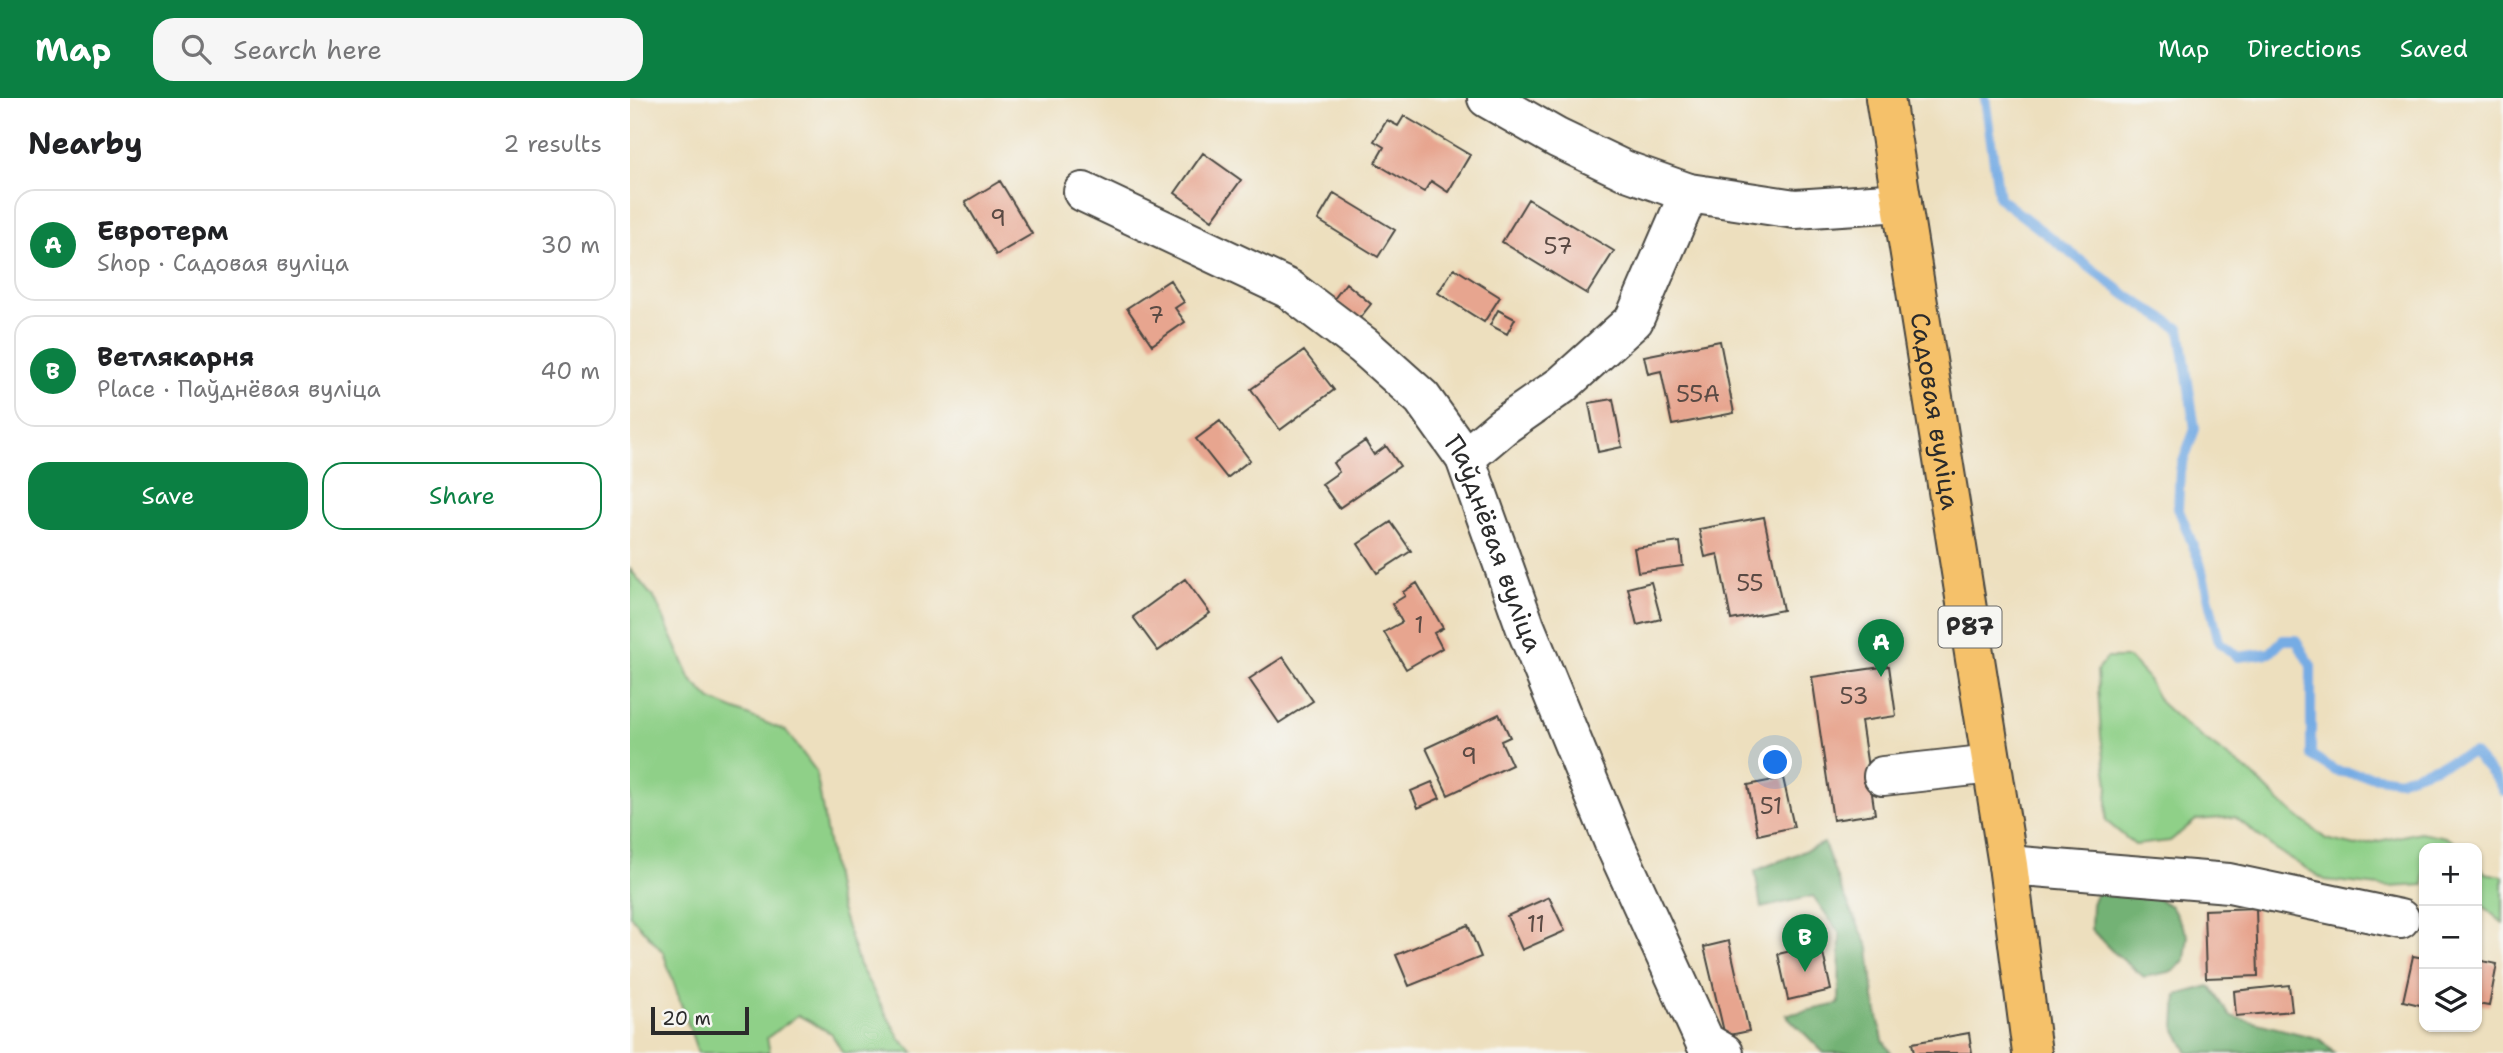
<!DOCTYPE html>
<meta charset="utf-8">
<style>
:root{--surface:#fff;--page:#f6f6f6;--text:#202124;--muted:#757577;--line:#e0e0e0;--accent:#0b8043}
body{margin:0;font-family:"Shantell Sans",sans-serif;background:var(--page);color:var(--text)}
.controls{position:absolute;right:21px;bottom:21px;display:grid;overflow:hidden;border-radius:14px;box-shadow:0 2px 5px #0004}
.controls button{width:63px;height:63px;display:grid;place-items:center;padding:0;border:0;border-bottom:2px solid var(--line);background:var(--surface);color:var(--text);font:35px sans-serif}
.scale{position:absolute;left:21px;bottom:18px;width:98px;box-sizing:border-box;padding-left:7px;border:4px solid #2b2b2b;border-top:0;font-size:19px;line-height:24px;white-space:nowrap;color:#2b2b2b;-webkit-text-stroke:5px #f6f6f2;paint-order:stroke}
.you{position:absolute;left:1146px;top:665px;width:24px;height:24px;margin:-18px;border:5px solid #fff;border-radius:50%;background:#1a73e8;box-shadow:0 0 0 10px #1a73e833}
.badge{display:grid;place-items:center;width:46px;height:46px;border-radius:50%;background:var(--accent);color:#fff;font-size:23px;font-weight:700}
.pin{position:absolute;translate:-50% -58px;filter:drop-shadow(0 2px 4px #0008)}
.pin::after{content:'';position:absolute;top:37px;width:24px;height:21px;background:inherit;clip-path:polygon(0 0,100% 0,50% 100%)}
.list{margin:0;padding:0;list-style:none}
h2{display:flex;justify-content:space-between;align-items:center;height:91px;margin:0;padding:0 28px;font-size:30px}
h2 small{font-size:23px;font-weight:400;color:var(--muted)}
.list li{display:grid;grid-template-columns:46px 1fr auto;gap:21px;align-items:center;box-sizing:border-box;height:112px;margin:0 14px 14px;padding:0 14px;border:2px solid var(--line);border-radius:21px}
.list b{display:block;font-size:26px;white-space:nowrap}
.list p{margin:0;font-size:23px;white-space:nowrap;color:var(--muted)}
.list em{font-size:23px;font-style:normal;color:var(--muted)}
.actions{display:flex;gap:14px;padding:21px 28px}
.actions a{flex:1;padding:16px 0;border:2px solid var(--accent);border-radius:21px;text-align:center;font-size:24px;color:var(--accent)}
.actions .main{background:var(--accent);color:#fff}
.icon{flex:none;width:38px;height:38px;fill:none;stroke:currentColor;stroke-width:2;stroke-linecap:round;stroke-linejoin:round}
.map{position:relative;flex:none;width:1873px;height:955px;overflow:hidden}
header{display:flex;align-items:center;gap:42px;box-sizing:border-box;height:98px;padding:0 35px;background:var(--accent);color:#fff}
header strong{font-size:33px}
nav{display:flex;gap:38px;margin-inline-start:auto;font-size:24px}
.search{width:490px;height:63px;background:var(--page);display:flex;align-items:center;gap:18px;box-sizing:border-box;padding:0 24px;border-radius:21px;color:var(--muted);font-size:26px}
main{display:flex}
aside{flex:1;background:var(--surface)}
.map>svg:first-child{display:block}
.green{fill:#8fd088;stroke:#5d7e5a;stroke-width:2}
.forest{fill:#73b274;stroke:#4f6e50;stroke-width:2}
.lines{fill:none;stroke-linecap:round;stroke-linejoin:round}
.stream{stroke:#76ace4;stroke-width:10}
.building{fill:#e7a58f}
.minor-casing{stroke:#484641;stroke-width:42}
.major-casing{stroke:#484641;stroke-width:42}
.minor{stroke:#fff;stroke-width:38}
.major{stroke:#f5c16b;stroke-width:38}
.labels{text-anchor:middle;stroke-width:6;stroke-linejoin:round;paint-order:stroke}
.number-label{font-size:23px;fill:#5a4a44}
.shield{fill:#f6f6f2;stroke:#686867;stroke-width:2}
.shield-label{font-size:24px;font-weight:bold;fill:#2b2b2b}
.street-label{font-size:26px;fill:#2b2b2b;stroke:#f6f6f2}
</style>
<header>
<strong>Map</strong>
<div class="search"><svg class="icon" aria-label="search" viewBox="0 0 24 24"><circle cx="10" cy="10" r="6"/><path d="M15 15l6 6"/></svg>Search here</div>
<nav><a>Map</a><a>Directions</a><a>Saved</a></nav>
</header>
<main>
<aside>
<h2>Nearby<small>2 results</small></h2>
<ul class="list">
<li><span class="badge">A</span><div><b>Евротерм</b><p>Shop · Садовая вуліца</p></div><em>30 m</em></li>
<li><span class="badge">B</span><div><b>Ветлякарня</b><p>Place · Паўднёвая вуліца</p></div><em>40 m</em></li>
</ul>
<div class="actions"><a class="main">Save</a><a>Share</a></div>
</aside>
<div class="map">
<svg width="1873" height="955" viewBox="0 0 1873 955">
<rect width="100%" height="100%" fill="#f6f6f2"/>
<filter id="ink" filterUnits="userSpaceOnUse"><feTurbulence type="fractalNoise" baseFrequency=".0143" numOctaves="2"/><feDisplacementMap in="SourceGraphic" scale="14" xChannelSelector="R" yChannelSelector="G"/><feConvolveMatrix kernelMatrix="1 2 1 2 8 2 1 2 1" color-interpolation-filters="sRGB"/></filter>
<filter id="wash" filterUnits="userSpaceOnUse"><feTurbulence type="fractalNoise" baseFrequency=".00686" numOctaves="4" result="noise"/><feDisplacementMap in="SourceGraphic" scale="28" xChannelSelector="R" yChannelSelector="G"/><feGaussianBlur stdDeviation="1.57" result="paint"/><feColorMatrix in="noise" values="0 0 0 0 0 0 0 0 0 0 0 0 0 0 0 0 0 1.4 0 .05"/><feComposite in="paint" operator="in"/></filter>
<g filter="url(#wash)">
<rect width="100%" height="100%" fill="#eddfbe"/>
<path class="green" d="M0 471 26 503 61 582 81 602 156 633 186 673 208 802 229 867 270 941 284 955H213L201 935 168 917 137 940 140 955H68L33 854 0 817Z
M1477 560H1499L1516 578 1530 604 1554 626 1624 678 1651 705 1696 741 1726 748 1790 734 1815 739 1834 750H1794V787L1759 789 1695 782 1645 751 1605 719 1566 722 1540 743 1505 747 1476 723 1478 686 1471 638 1467 572Z
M1847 763 1855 775 1873 778V825L1847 803Z"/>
<path class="forest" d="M1194 745 1211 791 1239 850 1244 900 1253 942 1261 955H1194L1156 917 1209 906 1210 836 1183 798 1131 810 1125 773Z
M1468 791 1510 792 1541 808 1558 838 1555 861 1544 873 1514 879 1481 852 1461 831 1462 806Z
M1580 888 1600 918 1690 941 1704 955H1558L1545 930 1547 897Z"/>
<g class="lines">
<path class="stream" d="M1355 0 1369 100 1496 197 1550 231 1565 331 1550 372 1548 410 1570 465 1589 544 1608 559 1640 555 1653 542H1666L1681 568V657L1706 673 1769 682 1843 655 1868 683 1873 693"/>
</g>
<g id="blocks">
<path class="building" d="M774 18 840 57 818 94 801 83 794 94 745 65 754 49 744 43 757 22 768 28Z
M573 55 611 82 582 122 545 95Z
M370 83 402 136 366 157 335 104Z
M704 95 765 132 748 159 688 122Z
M898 101 984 153 957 196 872 144Z
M824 170 870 199 854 224 808 195Z
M540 182 554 204 545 210 555 224 522 247 497 210Z
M716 185 741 206 729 221 704 201Z
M868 212 885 221 877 236 860 227Z
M1090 243 1104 315 1042 327 1031 273 1018 276 1014 258Z
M674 253 704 292 650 332 621 291Z
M983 301 992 349 968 354 959 305Z
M590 323 620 362 597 380 566 341Z
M735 343 744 357 756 348 770 368 709 410 692 386 709 374 703 365Z
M1134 419 1153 512 1101 522 1088 456 1075 459 1069 431Z
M761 424 781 453 747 475 728 446Z
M1050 444 1053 468 1008 474 1004 450Z
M555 481 580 515 528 553 503 519Z
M1021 484 1031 521 1007 527 998 490Z
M787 485 813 530 804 535 812 550 776 571 754 534 772 524 762 506 775 498 773 494Z
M653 559 683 603 649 625 619 581Z
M1259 568 1266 618 1231 623 1245 716 1203 722 1182 579Z
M869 616 880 639 871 643 882 667 818 697 796 650Z
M1153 680 1164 729 1128 737 1118 687Z
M802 684 810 700 788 710 781 693Z
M919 799 935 833 892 852 877 818Z
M1626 810 1628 878 1576 880 1574 812Z
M838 827 851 859 779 888 766 857Z
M1099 843 1119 933 1095 938 1074 849Z
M1191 846 1201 892 1158 902 1148 856Z
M1783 858 1794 860V908L1773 903Z
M1847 862 1867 866 1859 908 1847 906Z
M1659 887 1662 913 1606 918 1604 893Z
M1339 935 1342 955H1284L1282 945Z"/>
</g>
</g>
<g filter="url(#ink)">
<use href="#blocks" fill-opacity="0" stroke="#484641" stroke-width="2"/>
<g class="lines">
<g class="minor-casing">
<g id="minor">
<path d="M857 0 927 40 994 72 1059 95 1165 111 1272 104"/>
<path id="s1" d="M453 94 659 191 734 248 792 300 835 360 895 528 984 745 1075 944 1094 955"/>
<path d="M835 360 873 328 932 287 1004 222 1059 95"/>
<path d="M1253 678 1362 666"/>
<path d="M1378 767 1599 785 1770 821"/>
</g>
</g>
<g class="major-casing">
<g id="major">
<path id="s2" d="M1255 0 1378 767 1402 955"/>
</g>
</g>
<use href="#minor" class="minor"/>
<use href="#major" class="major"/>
</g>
</g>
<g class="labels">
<g class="number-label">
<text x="368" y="128">9</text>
<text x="928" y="156">57</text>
<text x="526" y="225">7</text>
<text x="1068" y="304">55А</text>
<text x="1120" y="493">55</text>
<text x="789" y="535">1</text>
<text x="1224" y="606">53</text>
<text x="839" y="666">9</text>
<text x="1141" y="716">51</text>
<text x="906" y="834">11</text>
</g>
<rect class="shield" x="1308.5" y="508.5" width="63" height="41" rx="5"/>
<g class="shield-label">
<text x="1340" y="537">Р87</text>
</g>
<g class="street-label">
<text dy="9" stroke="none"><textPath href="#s2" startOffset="317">Садовая вуліца</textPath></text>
<text dy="9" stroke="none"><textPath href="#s1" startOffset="564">Паўднёвая вуліца</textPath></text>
</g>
</g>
</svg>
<div class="controls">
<button>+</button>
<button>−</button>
<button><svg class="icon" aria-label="layers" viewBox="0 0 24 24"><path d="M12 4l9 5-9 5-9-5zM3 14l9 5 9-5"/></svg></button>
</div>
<div class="scale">20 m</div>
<div class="you"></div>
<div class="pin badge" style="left:1251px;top:579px">A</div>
<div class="pin badge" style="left:1175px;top:874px">B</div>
</div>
</main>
